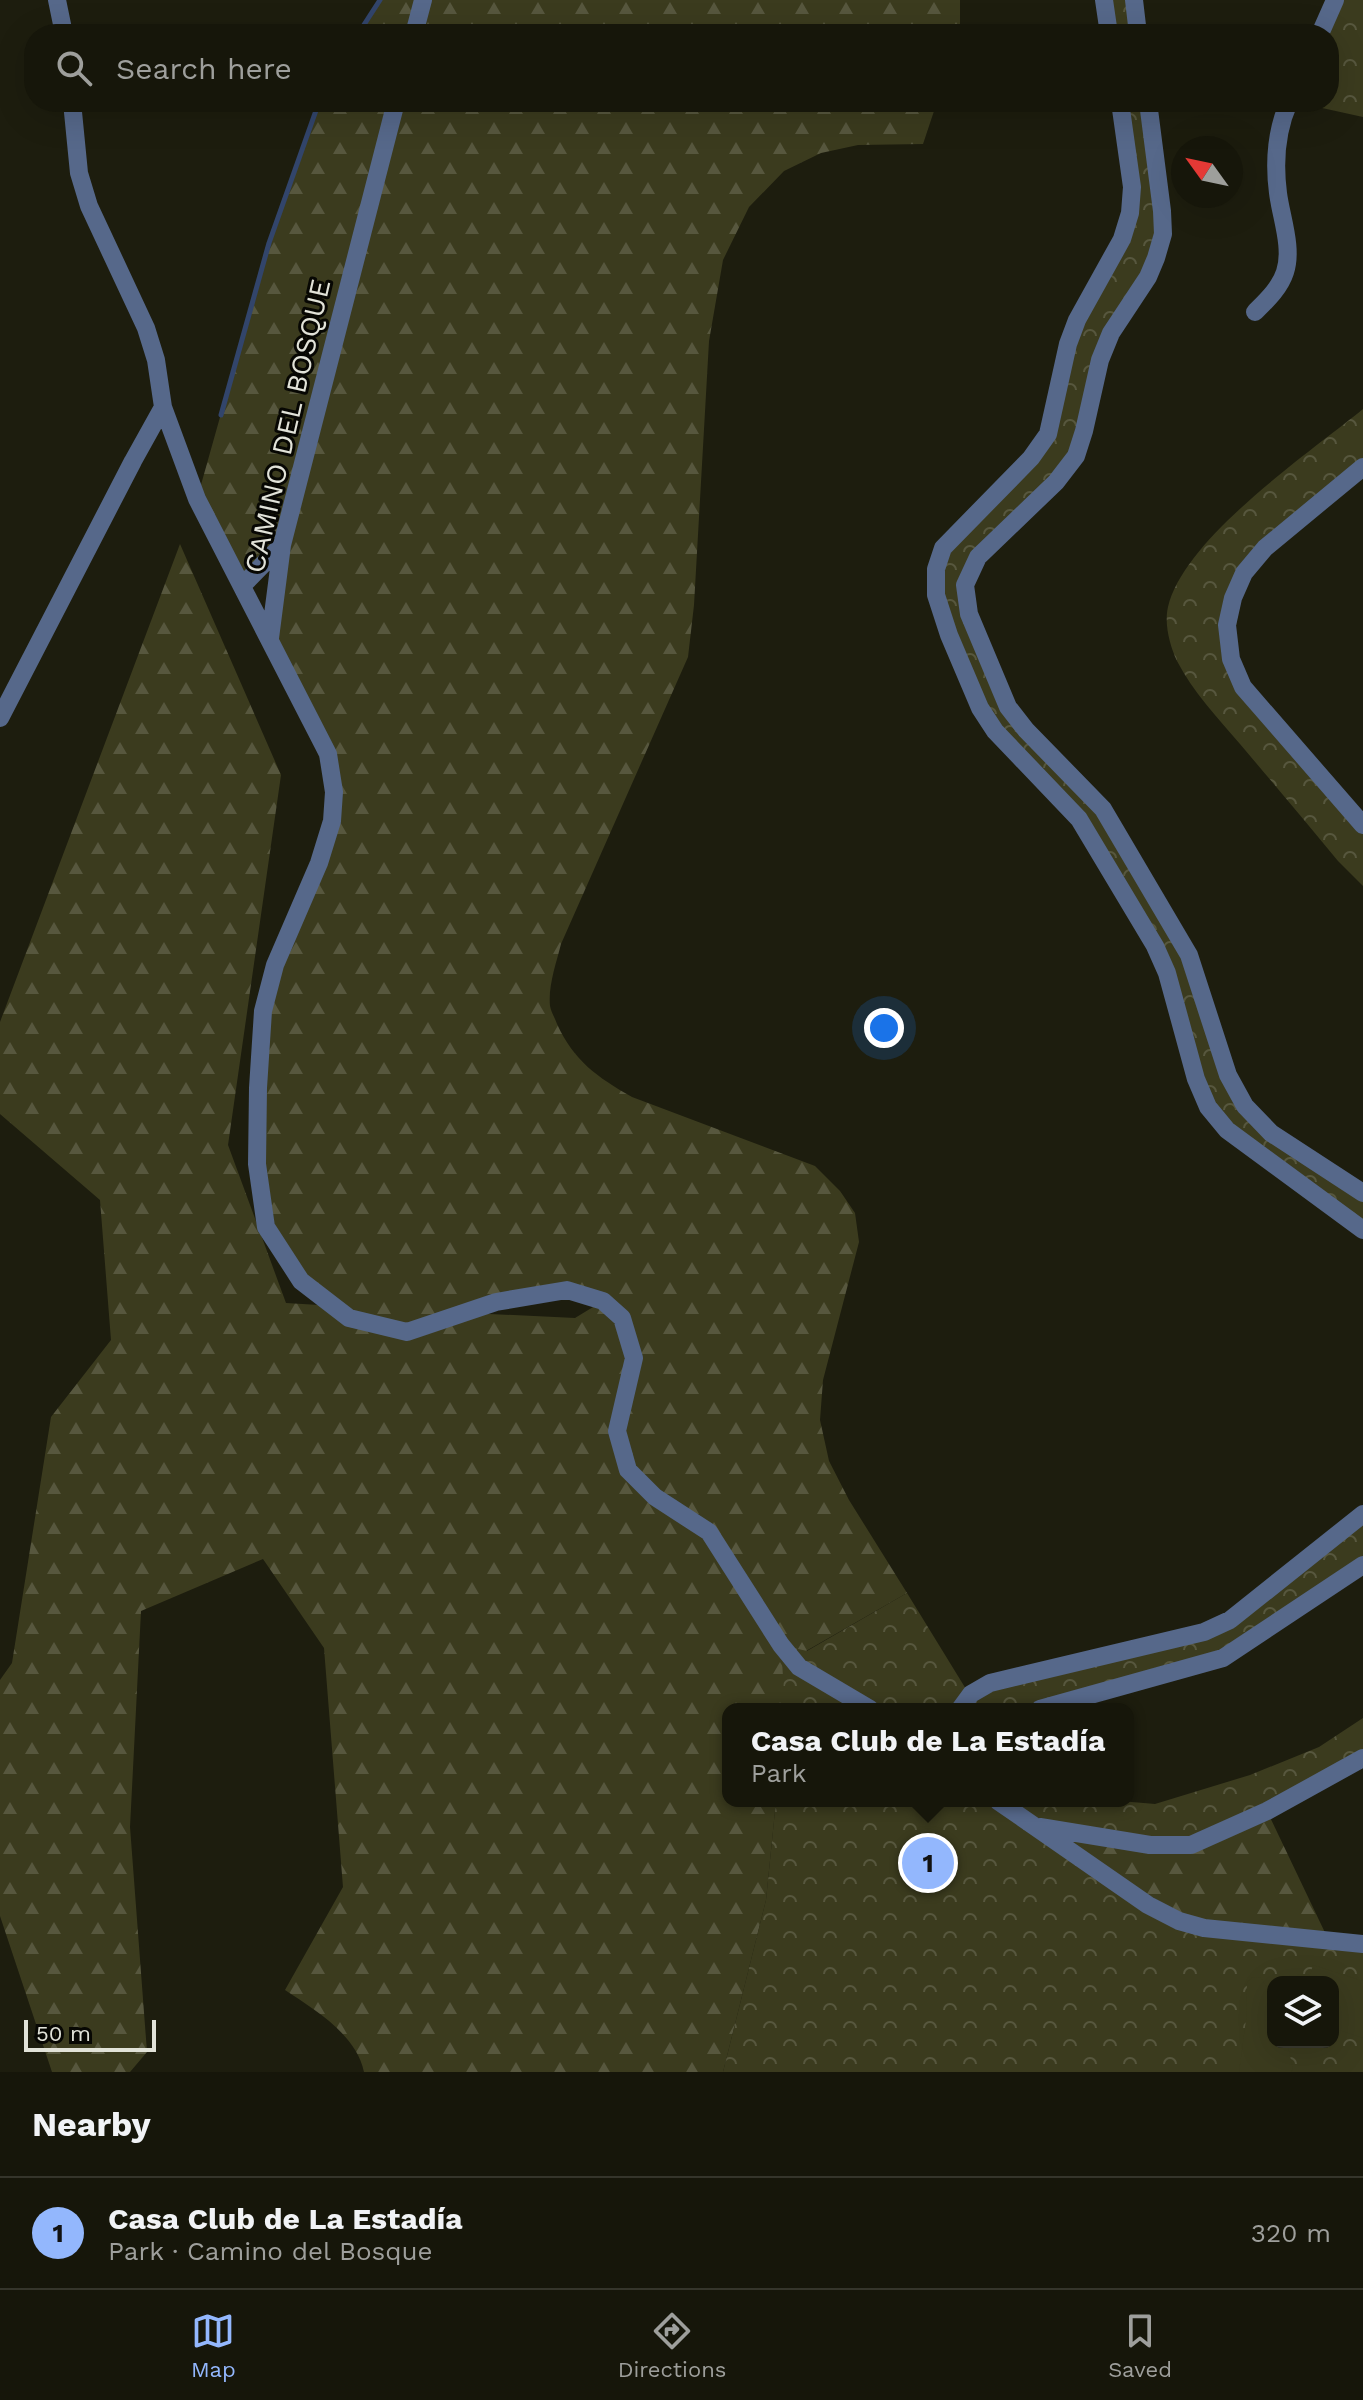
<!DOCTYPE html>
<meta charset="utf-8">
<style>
:root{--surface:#16160a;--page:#1f1f13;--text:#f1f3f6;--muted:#9e9f9c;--line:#35352b;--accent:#93b7fd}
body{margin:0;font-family:"Work Sans",sans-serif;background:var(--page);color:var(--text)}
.controls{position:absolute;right:24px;bottom:24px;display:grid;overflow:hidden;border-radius:16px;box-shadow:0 8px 32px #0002}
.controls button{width:72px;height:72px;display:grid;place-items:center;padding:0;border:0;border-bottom:2px solid var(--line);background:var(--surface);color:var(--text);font:40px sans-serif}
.compass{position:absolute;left:1171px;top:136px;width:72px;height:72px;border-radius:50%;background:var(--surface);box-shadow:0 8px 32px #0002;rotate:303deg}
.scale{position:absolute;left:24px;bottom:20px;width:132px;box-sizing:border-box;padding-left:8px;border:4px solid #e1e2d8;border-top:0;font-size:22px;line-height:28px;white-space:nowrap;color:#e1e2d8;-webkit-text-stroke:6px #070703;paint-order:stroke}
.you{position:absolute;left:884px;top:1028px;width:28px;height:28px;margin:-20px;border:6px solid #fff;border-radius:50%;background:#1a73e8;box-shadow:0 0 0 12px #1a73e833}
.badge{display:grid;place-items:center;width:52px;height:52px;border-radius:50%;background:var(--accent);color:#111;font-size:26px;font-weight:700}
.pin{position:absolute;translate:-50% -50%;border:4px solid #fff;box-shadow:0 2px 8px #0006}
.popup{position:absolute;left:722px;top:1703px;width:412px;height:104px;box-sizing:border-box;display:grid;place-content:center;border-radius:16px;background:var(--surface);filter:drop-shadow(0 2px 6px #0005);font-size:26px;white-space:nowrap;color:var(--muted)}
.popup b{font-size:30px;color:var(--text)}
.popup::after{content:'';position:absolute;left:50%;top:100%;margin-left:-16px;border:16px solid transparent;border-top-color:var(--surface)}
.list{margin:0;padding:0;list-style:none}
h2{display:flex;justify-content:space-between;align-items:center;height:104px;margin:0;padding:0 32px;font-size:34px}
h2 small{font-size:26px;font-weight:400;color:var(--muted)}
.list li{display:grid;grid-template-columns:52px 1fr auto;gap:24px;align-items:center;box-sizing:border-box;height:112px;padding:0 32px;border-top:2px solid var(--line)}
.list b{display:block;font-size:30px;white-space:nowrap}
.list p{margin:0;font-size:26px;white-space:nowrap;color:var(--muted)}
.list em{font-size:26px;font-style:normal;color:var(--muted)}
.icon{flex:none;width:44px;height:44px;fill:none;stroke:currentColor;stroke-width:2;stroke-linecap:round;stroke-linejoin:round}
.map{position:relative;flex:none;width:1363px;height:2072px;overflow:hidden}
.search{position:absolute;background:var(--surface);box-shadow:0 8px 32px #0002;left:24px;right:24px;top:24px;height:88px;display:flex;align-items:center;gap:20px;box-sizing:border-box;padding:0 28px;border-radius:32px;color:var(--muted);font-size:30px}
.sheet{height:216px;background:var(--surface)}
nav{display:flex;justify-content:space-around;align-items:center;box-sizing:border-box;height:112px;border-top:2px solid var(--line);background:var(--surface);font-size:22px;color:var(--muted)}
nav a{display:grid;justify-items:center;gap:4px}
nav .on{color:var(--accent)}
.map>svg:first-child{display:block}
.forest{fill:url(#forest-firs);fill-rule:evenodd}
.park{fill:url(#park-crowns);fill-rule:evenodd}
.pitch{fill:#3b3b1e}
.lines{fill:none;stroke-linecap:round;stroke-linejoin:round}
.stream{stroke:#32456b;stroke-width:5}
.minor{stroke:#56688a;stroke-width:18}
.labels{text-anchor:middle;stroke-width:6;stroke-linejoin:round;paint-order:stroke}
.street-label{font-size:28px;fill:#e1e2d8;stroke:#070703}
</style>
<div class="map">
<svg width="1363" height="2072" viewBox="0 0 1363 2072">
<defs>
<pattern id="forest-firs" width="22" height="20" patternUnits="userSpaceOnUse" patternTransform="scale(2)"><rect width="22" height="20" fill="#3b3b1e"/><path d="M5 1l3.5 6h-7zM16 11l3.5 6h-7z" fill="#57573e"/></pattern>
<pattern id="park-crowns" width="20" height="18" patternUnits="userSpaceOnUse" patternTransform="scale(2)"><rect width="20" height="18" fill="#3b3b1e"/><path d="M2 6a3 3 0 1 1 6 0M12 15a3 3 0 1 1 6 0" fill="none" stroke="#57573e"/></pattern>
</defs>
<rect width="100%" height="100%" fill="#1d1d0e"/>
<path class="forest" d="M380 0H960V34H358Z
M319 102H937L923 144 858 145 821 153 784 171 749 207 723 260 709 341 694 605 688 657 561 944C556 964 548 986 550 1006 551 1012 555 1018 557 1024 574 1061 597 1077 632 1097L815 1166 840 1191 855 1213 859 1242 823 1380 820 1420 829 1461 849 1500 907 1593 806 1651 785 1702V1709H728V1801H776L766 1900 723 2072H364C356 2034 315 2010 285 1990L343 1887 324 1648 263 1559 141 1611 130 1827 147 2052 130 2072H52L0 1916V1680L12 1663 51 1417 111 1340 100 1200 0 1114V1022L180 544 281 775 228 1145 286 1303 335 1306 305 1280 266 1227 263 1011 334 792 270 638 282 546 242 586 197 499 269 243ZM567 1290 603 1301 575 1318 468 1313Z
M1267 1811 1329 1941 1204 1928 1033 1826Z"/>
<path class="park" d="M1104 0H1134L1138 34H1109Z
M1335 0H1363V117L1295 102H1329V34Z
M1120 102H1148L1163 234 1111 333 1076 456 965 585 995 678 1078 784 1189 955 1245 1106 1363 1193V1228L1208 1107 1176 1002 1095 841 980 708 936 569 1031 458 1068 344 1130 213Z
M1363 409V467L1244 573 1231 659 1363 825V886L1338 861C1306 822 1273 783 1240 744 1217 717 1193 692 1177 661 1170 646 1164 624 1168 607 1184 538 1308 454 1363 409Z
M1363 1515V1564L1222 1657 1034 1709H961L971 1694 1205 1632Z
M907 1593 969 1694 959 1709H785L781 1645 807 1651Z
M1363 1718V1757L1191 1845 1034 1826 1179 1921 1363 1944V2072H723L766 1900 776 1801H1120L1155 1804 1250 1775 1319 1747ZM1273 1982H1333V2042H1273Z"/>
<path class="pitch" d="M1313 1965 1363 1981V2038L1333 2028V1982H1308Z
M1252 1977 1261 1978C1276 1997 1273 2019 1273 2042H1287L1293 2069 1291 2072H1239L1246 2020 1247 1983Z"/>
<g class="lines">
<path class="stream" d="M358 34 380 0
M221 415 269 243 319 102"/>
<path class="minor" d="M57 0 64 34
M1104 0 1109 34
M1134 0 1138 34
M414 34 423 0
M1320 34 1335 0
M72 102 79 173 89 206 146 328 156 360 163 407 197 499 328 754 334 792 332 821 319 863 275 965 263 1011 258 1088 257 1164 266 1227 301 1281 349 1318 407 1332 496 1302 567 1290 603 1301 622 1318 634 1358 617 1431 628 1470 655 1497 709 1532 781 1645 799 1667 870 1709
M1120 102 1132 187 1130 213 1122 239 1077 320 1068 344 1048 434 1031 458 943 548 936 569V595L949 635 980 708 995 731 1079 819 1155 946 1167 973 1196 1079 1208 1107 1227 1130 1363 1230
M1148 102 1162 211 1163 234 1156 258 1148 277 1111 333 1100 360 1084 431 1076 456 1056 482 978 557 965 585 969 614 1008 707 1026 730 1103 809 1189 955 1228 1075 1245 1106 1271 1133 1363 1193
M1255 312C1266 301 1280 288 1285 272 1293 248 1281 217 1278 193 1274 162 1276 131 1289 102
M1363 467 1265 548 1244 573 1233 598 1227 625 1231 659 1243 687 1363 825
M242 586 282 545
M270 638 282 545 396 102
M0 718 133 461 163 407
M960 1709 971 1694 990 1683 1204 1632 1230 1620 1363 1514
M1040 1709 1223 1658 1363 1565
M998 1801 1148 1905 1179 1921 1204 1928 1363 1944
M1040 1827 1150 1845H1191L1267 1811 1363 1758"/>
</g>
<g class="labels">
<g class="street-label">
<text transform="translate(287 426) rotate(-77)" y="10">CAMINO DEL BOSQUE</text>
</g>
</g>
</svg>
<div class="controls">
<button><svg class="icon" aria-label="layers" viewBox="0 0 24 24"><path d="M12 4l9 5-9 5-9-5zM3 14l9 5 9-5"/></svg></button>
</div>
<svg class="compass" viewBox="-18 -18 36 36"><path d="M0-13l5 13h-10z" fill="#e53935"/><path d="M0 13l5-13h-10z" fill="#9e9f9c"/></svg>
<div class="scale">50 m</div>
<div class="you"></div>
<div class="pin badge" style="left:928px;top:1863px">1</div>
<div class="popup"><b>Casa Club de La Estadía</b>Park</div>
<div class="search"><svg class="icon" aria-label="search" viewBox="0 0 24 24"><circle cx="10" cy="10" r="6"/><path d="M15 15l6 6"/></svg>Search here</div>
</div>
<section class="sheet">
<h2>Nearby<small></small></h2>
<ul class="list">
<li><span class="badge">1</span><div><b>Casa Club de La Estadía</b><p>Park · Camino del Bosque</p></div><em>320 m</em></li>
</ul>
</section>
<nav>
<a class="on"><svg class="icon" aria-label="map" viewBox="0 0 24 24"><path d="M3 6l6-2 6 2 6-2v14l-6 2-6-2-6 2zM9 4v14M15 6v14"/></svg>Map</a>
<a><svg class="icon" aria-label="directions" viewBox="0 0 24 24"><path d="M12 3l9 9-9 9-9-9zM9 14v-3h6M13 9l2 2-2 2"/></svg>Directions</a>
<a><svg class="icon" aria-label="saved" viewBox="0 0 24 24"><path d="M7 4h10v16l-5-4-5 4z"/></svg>Saved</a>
</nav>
